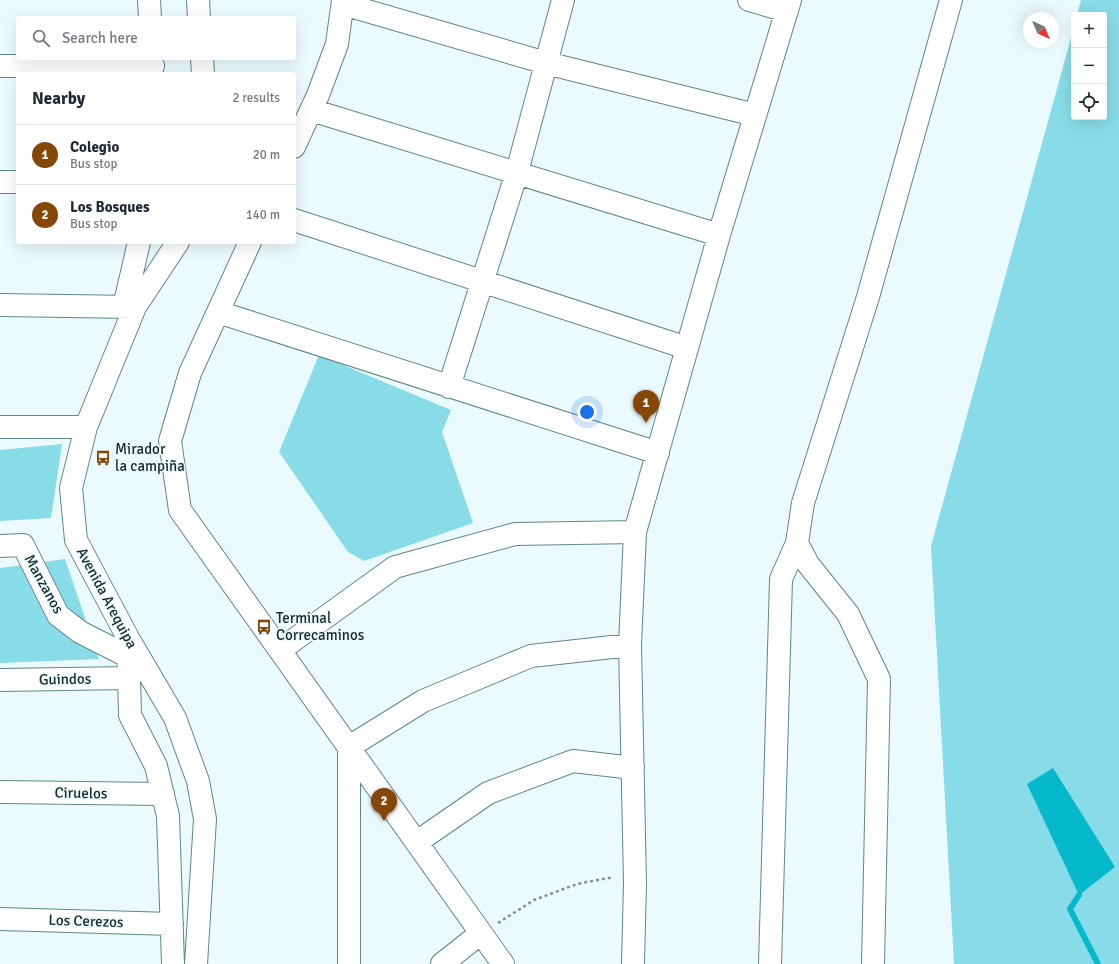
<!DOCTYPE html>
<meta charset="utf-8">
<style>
:root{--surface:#fff;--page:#f6f6f7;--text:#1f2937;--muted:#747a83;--line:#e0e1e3;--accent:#854708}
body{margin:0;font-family:Signika,sans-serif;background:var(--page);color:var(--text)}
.controls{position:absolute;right:12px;top:12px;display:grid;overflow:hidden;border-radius:4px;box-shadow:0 4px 16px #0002}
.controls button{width:36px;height:36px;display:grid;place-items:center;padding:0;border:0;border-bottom:1px solid var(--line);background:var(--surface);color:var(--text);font:20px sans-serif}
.compass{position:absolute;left:1023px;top:12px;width:36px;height:36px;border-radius:50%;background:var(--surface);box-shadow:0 4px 16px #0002;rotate:136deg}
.you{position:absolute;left:587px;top:412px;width:14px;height:14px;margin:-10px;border:3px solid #fff;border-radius:50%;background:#1a73e8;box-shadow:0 0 0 6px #1a73e833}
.badge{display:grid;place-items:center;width:26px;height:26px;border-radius:50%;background:var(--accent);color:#fff;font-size:13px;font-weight:700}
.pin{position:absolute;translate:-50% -33px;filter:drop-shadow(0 1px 2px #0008)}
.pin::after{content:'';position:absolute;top:21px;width:14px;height:12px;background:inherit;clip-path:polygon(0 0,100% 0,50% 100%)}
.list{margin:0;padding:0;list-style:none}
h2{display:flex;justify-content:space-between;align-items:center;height:52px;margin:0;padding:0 16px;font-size:17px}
h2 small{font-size:13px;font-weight:400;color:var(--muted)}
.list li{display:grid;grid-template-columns:26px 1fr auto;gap:12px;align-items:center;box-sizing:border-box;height:60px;padding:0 16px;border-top:1px solid var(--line)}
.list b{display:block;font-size:15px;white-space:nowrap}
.list p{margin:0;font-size:13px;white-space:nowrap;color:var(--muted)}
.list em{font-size:13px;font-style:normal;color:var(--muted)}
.icon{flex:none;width:22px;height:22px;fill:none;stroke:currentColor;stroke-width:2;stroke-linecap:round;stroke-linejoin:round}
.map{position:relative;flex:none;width:1119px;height:964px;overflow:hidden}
.search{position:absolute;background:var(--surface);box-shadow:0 4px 16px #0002;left:16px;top:16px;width:280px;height:44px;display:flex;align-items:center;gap:10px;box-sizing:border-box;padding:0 14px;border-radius:4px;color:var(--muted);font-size:15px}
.panel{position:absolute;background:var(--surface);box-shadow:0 4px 16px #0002;left:16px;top:72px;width:280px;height:172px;border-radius:4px}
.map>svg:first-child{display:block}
.green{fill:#87dce8}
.water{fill:#05b8cb}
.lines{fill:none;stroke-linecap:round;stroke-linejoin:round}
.stream{stroke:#05b8cb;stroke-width:6}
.minor-casing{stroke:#5f868b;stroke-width:24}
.path{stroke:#819193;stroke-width:2.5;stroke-dasharray:3 3;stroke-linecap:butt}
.minor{stroke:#fff;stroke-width:22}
.labels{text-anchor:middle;stroke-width:3;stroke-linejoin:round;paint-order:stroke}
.poi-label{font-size:15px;fill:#19292b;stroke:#ebfbfd;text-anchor:start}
.street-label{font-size:15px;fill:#19292b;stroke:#ebfbfd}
</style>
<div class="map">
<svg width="1119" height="964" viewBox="0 0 1119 964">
<rect width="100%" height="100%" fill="#ebfbfd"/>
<path class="green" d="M1081 0H1119V964H954L931 546 1074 27V117H1104V15H1077Z
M319 355 451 410 442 432 473 523 364 561 348 552 279 452Z
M62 444 51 518 0 521V450Z
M65 559 99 659 0 663V568Z"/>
<path class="water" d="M1053 768 1115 867 1079 895 1027 784Z"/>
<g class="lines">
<path class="stream" d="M1079 895 1070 909 1098 964"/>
<g class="minor-casing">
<path id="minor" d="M149 0 150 18
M198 0 199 18
M749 0 787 11
M343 4 546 63 755 115
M202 58 203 74
M0 66H153
M311 110 719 235
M294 147 318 95 337 44 343 0
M0 182H18
M294 220 687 348
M178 242 135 307 86 427 71 488 76 540 128 638 175 718 198 781 205 819 196 964
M250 242 190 373 170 441 180 510 503 964
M0 305 135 307
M124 307 139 242
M218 312 658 453
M449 387 517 172 563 0
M0 427H86
M0 546 23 545 58 615 80 632 129 657
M128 641 130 715 156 766 168 816 173 964
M280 650 395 567 515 534 635 532
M0 680 129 678
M0 792 163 794
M417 842 488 793 573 761 633 768
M0 919 172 924
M349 964V747L423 701 531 656 630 645
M442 964 481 933
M633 964 635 883 630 645 635 532 719 235 790 0
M770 964 781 579 797 543
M873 964 879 679 848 614 808 564 797 543 803 503 868 297 951 0"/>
</g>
<path class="path" d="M498 923 534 900 577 884 608 878H613"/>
<use href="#minor" class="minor"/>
</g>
<defs>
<g id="bus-bare" transform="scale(1.2)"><path d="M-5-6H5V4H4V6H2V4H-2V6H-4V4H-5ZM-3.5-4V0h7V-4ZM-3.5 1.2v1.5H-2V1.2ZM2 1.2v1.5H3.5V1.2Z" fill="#854708" stroke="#ebfbfd" stroke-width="2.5" paint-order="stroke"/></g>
</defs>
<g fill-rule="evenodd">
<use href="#bus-bare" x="103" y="458"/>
<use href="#bus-bare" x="264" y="627"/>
</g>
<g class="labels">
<g class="poi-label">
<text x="115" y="454">Mirador<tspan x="115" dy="17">la campiña</tspan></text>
<text x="276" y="623">Terminal<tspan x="276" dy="17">Correcaminos</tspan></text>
</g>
<g class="street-label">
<text transform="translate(44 584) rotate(61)" y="5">Manzanos</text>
<text transform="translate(107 598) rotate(62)" y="5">Avenida Arequipa</text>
<text transform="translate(65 679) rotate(-1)" y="5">Guindos</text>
<text transform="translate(81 793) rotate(1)" y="5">Ciruelos</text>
<text transform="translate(86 921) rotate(2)" y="5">Los Cerezos</text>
</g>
</g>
</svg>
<div class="controls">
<button>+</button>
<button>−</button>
<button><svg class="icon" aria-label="locate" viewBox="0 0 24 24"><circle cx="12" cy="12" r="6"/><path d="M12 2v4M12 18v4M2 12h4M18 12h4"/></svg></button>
</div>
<svg class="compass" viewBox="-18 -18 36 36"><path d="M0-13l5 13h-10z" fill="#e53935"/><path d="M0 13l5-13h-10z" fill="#747a83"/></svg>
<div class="you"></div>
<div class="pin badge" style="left:646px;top:423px">1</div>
<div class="pin badge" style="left:384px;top:821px">2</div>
<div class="search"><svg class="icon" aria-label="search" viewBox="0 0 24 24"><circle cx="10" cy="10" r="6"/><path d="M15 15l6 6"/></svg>Search here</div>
<section class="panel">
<h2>Nearby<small>2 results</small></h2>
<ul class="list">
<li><span class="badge">1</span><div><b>Colegio</b><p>Bus stop</p></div><em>20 m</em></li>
<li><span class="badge">2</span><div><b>Los Bosques</b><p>Bus stop</p></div><em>140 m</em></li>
</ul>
</section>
</div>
